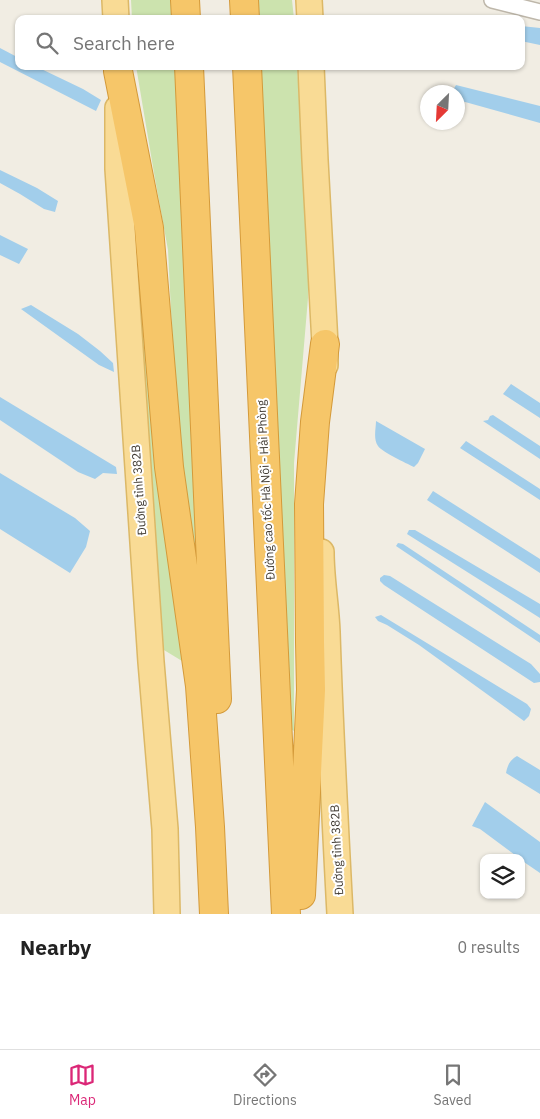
<!DOCTYPE html>
<meta charset="utf-8">
<style>
:root{--surface:#fff;--page:#f6f6f6;--text:#222;--muted:#767676;--line:#e0e0e0;--accent:#db2777}
body{margin:0;font-family:"IBM Plex Sans",sans-serif;background:var(--page);color:var(--text)}
.controls{position:absolute;right:15px;bottom:15px;display:grid;overflow:hidden;border-radius:10px;box-shadow:0 1px 4px #0004}
.controls button{width:45px;height:45px;display:grid;place-items:center;padding:0;border:0;border-bottom:1px solid var(--line);background:var(--surface);color:var(--text);font:25px sans-serif}
.compass{position:absolute;left:420px;top:85px;width:45px;height:45px;border-radius:50%;background:var(--surface);box-shadow:0 1px 4px #0004;rotate:204deg}
.list{margin:0;padding:0;list-style:none}
h2{display:flex;justify-content:space-between;align-items:center;height:65px;margin:0;padding:0 20px;font-size:21px}
h2 small{font-size:16px;font-weight:400;color:var(--muted)}
.icon{flex:none;width:28px;height:28px;fill:none;stroke:currentColor;stroke-width:2;stroke-linecap:round;stroke-linejoin:round}
.map{position:relative;flex:none;width:540px;height:914px;overflow:hidden}
.search{position:absolute;background:var(--surface);box-shadow:0 1px 4px #0004;left:15px;right:15px;top:15px;height:55px;display:flex;align-items:center;gap:12px;box-sizing:border-box;padding:0 18px;border-radius:10px;color:var(--muted);font-size:19px}
.sheet{height:135px;background:var(--surface)}
nav{display:flex;justify-content:space-around;align-items:center;box-sizing:border-box;height:70px;border-top:1px solid var(--line);background:var(--surface);font-size:14px;color:var(--muted)}
nav a{display:grid;justify-items:center;gap:2px}
nav .on{color:var(--accent)}
.map>svg:first-child{display:block}
.green{fill:#cce3ae}
.water{fill:#a2ceeb}
.lines{fill:none;stroke-linecap:round;stroke-linejoin:round}
.street-casing{stroke:#beb7aa;stroke-width:18}
.primary-casing{stroke:#dcb866;stroke-width:28}
.highway-casing{stroke:#d49a3a;stroke-width:30}
.street{stroke:#fff;stroke-width:15}
.primary{stroke:#f9db95;stroke-width:25}
.highway{stroke:#f6c669;stroke-width:28}
.labels{text-anchor:middle;stroke-width:4;stroke-linejoin:round;paint-order:stroke}
.street-label{font-size:12px;fill:#423c34;stroke:#fff}
</style>
<div class="map">
<svg width="540" height="914" viewBox="0 0 540 914">
<rect width="100%" height="100%" fill="#f1ede3"/>
<path class="green" d="M131 0H178L179 19H132Z
M246 0H292L294 19H247Z
M136 66H181L206 629 178 454 168 250 154 173Z
M249 66H297L308 231V298L294 463V731L280 722Z
M130 203 138 226 187 664 159 647Z"/>
<path class="water" d="M521 26 540 28V45L521 41Z
M0 48 19 58V66H35L83 89 101 100 96 111 0 62Z
M456 85 540 106V123L458 100V92H452Z
M0 170 37 188 58 201 55 212 44 209 20 194 0 183Z
M0 235 28 249 19 264 0 255Z
M31 305 78 334 100 351 113 363 114 372 99 365 21 309Z
M511 384 540 403V418L503 394Z
M0 397 116 467 117 474 103 473 95 479 78 472 0 420Z
M493 415 540 446V459L483 421 488 420 490 416Z
M376 421 425 449 418 463 414 467C406 463 382 452 378 446 373 439 376 428 376 421Z
M466 441 540 489V500L460 448Z
M0 473 75 518 90 531 86 547 70 573 0 529Z
M433 491 540 559V573L427 500Z
M409 530H415L540 604V618L407 534Z
M398 543 403 544 540 635V643L396 546Z
M384 575 390 576 531 664 540 674V682L534 683 384 585 380 581V578Z
M381 615 527 704 531 709 529 716 524 721 419 645 387 625 378 621 375 617Z
M517 756 540 770V794L506 773C508 764 510 760 517 756Z
M485 802 540 842V873L521 860V858H519L480 829 472 826Z"/>
<g class="lines">
<g class="street-casing">
<path id="street" d="M492 0 540 12"/>
</g>
<g class="primary-casing">
<path id="primary" d="M115 0 116 19
M309 0 310 19
M311 66 315 160 325 344V365
M118 108V169L151 662 165 829 167 914
M321 552C321 579 326 605 327 632 330 726 335 820 340 914"/>
</g>
<g class="highway-casing">
<path id="highway" d="M185 0 186 19
M244 0 245 19
M189 66 217 699
M247 66 286 914
M118 71 149 228 169 467 200 686 210 827 214 914
M301 895 311 690 310 642 309 504 315 422 325 344"/>
</g>
<use href="#street" class="street"/>
<use href="#primary" class="primary"/>
<use href="#highway" class="highway"/>
</g>
<g class="labels">
<g class="street-label">
<text transform="translate(139 490) rotate(-94)" y="4">Đường tỉnh 382B</text>
<text transform="translate(266 490) rotate(-93)" y="4">Đường cao tốc Hà Nội - Hải Phòng</text>
<text transform="translate(337 850) rotate(-93)" y="4">Đường tỉnh 382B</text>
</g>
</g>
</svg>
<div class="controls">
<button><svg class="icon" aria-label="layers" viewBox="0 0 24 24"><path d="M12 4l9 5-9 5-9-5zM3 14l9 5 9-5"/></svg></button>
</div>
<svg class="compass" viewBox="-18 -18 36 36"><path d="M0-13l5 13h-10z" fill="#e53935"/><path d="M0 13l5-13h-10z" fill="#767676"/></svg>
<div class="search"><svg class="icon" aria-label="search" viewBox="0 0 24 24"><circle cx="10" cy="10" r="6"/><path d="M15 15l6 6"/></svg>Search here</div>
</div>
<section class="sheet">
<h2>Nearby<small>0 results</small></h2>
<ul class="list">
</ul>
</section>
<nav>
<a class="on"><svg class="icon" aria-label="map" viewBox="0 0 24 24"><path d="M3 6l6-2 6 2 6-2v14l-6 2-6-2-6 2zM9 4v14M15 6v14"/></svg>Map</a>
<a><svg class="icon" aria-label="directions" viewBox="0 0 24 24"><path d="M12 3l9 9-9 9-9-9zM9 14v-3h6M13 9l2 2-2 2"/></svg>Directions</a>
<a><svg class="icon" aria-label="saved" viewBox="0 0 24 24"><path d="M7 4h10v16l-5-4-5 4z"/></svg>Saved</a>
</nav>
